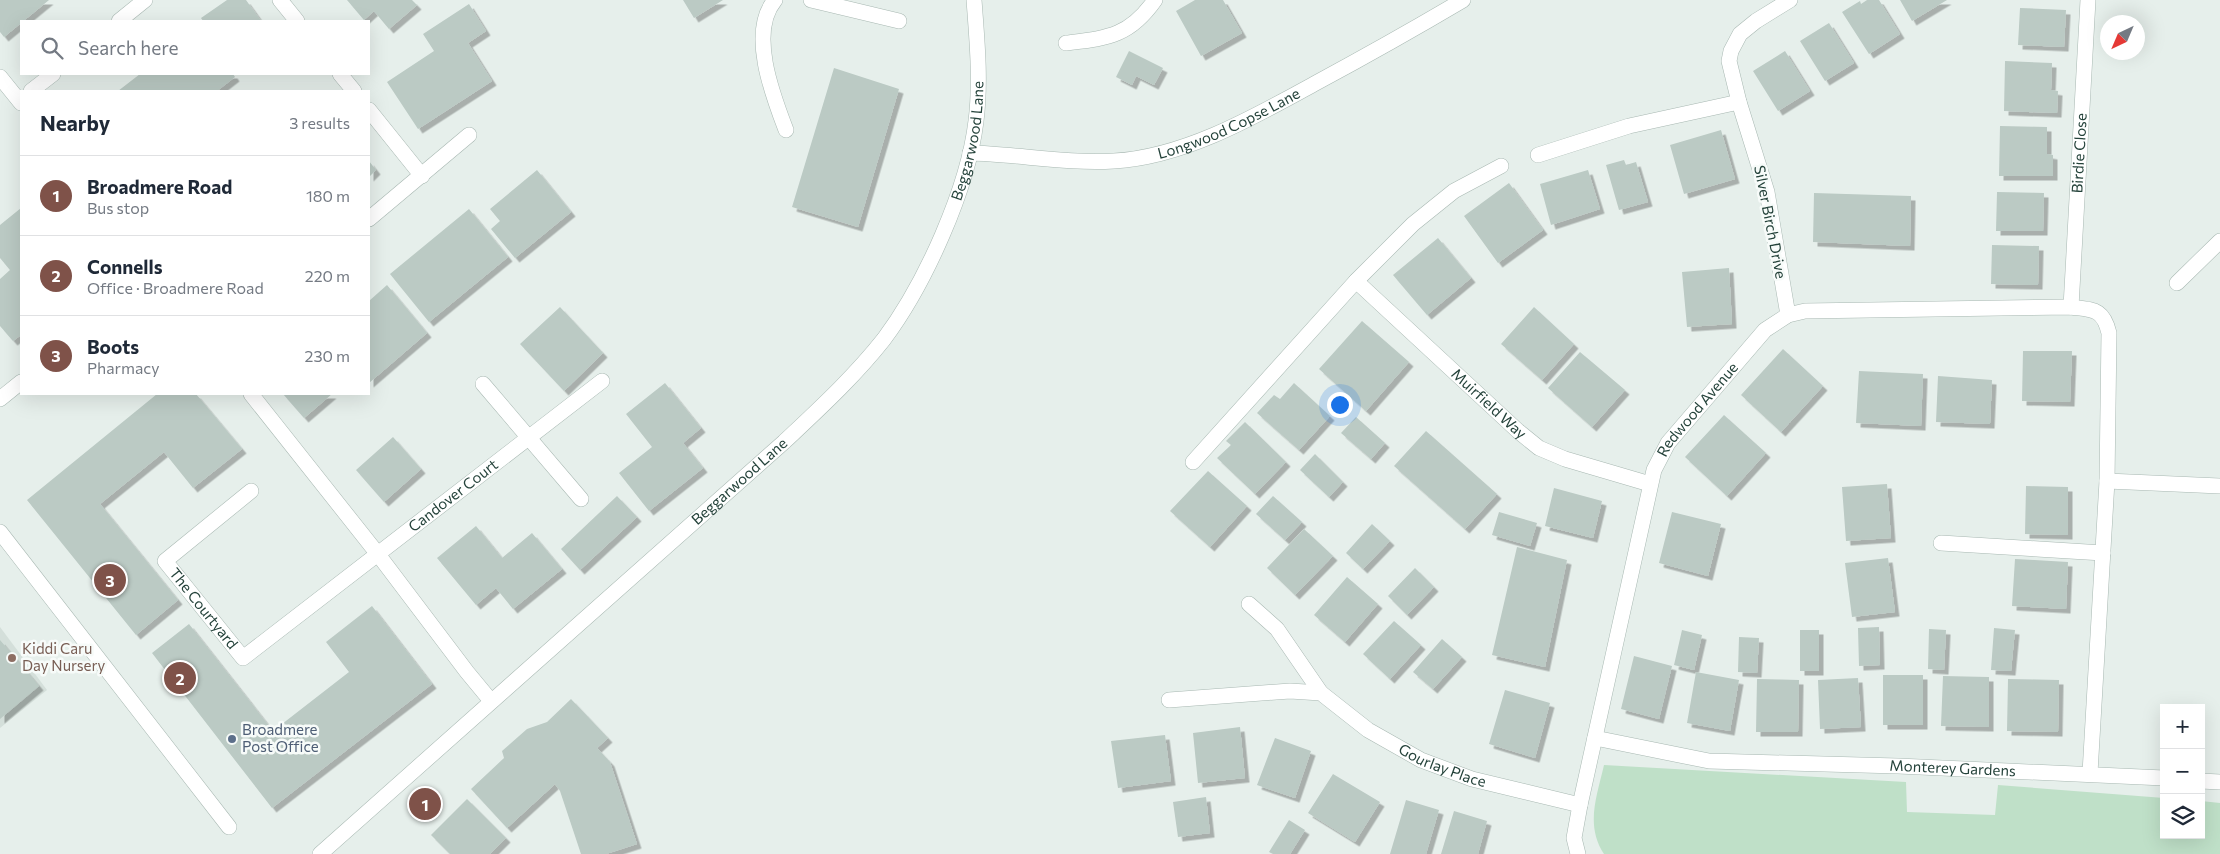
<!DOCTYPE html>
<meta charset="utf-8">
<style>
:root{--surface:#fff;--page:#f2f2f3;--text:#1f2937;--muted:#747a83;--line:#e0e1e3;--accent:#7f5249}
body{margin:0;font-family:Commissioner,sans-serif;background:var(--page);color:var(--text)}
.controls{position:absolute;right:15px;bottom:15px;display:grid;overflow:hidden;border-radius:0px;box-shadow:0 5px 20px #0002}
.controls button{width:45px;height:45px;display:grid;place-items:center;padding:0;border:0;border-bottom:1px solid var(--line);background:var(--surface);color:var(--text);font:25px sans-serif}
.compass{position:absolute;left:2100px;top:15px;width:45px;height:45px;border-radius:50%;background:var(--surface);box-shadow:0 5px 20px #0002;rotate:224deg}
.you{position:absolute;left:1339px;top:404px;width:18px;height:18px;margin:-12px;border:4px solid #fff;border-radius:50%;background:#1a73e8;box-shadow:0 0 0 8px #1a73e833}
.badge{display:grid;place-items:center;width:32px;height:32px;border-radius:50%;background:var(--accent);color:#fff;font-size:16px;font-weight:700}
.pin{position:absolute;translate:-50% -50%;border:2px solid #fff;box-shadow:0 1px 5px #0006}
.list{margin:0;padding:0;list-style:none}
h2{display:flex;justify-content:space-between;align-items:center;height:65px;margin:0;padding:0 20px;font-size:21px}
h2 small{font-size:16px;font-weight:400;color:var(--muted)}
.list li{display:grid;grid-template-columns:32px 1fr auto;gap:15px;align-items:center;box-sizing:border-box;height:80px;padding:0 20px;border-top:1px solid var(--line)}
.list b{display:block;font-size:19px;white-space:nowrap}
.list p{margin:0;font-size:16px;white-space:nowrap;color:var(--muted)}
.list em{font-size:16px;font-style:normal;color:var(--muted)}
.icon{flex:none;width:28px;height:28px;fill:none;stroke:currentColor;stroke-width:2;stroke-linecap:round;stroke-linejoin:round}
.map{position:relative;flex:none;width:2220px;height:854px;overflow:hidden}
.search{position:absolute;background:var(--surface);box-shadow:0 5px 20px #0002;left:20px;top:20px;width:350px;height:55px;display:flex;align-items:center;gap:12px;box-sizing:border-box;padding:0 18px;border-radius:0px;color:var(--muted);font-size:19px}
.panel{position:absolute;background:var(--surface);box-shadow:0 5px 20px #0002;left:20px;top:90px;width:350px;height:305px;border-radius:0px}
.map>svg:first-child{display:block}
.built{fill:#d4dfda}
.green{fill:#bfe0c8}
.building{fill:#bbcac4;filter:url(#shadow)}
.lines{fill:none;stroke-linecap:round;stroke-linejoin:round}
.minor-casing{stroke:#a8b8b2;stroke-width:16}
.minor{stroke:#fff;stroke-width:15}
.education-dot{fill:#8d6e63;stroke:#f7fbf9;stroke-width:2}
.service-dot{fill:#5c6f8a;stroke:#f7fbf9;stroke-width:2}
.labels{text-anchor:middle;stroke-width:5;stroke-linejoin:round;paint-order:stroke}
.street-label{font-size:15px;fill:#24423a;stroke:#f7fbf9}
.education-label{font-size:15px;fill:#785e54;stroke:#f7fbf9;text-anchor:start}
.service-label{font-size:15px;fill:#4e5e75;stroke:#f7fbf9;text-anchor:start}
</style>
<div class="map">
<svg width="2220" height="854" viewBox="0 0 2220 854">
<defs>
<filter id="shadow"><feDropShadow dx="4.5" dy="4.5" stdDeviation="0" flood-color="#0004"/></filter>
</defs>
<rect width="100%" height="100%" fill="#e6efeb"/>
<path class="built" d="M0 627 47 690 0 728Z"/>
<path class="green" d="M1604 765 1906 782 1907 812 1995 815 1998 785 2164 798V835H2201V801L2220 803V854H1604C1585 825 1597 796 1604 765Z"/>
<path class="building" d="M0 0H49L4 37 0 32Z
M227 0H246L261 21H203L201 18Z
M347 0H412L417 5 389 29 374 11 364 20Z
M683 0H723L694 18Z
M1195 0H1223L1242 33 1201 56 1176 11Z
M1867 0H1879L1900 34 1869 54 1842 12 1860 1 1861 4Z
M1900 0H1947L1912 21Z
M469 4 486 31 468 43 492 81 418 129 387 82 434 51 423 34Z
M2020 8 2066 10 2064 47 2018 45Z
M1829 23 1854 63 1825 81 1800 41Z
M1129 51 1163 68 1154 85 1136 76 1132 85 1116 77Z
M1785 51 1810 91 1778 111 1753 71Z
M2005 61 2052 63 2051 90 2058 91 2057 113 2004 111Z
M834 68 899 89 858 227 792 207Z
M140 74H233L235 77 217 91H118Z
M2000 126 2047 127V154L2053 155V176H1999Z
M1721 130 1735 179 1684 194 1670 145Z
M1624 160 1626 165 1636 162 1648 202 1619 210 1606 165Z
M369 161 376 170 369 177Z
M537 170 571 212 515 258 491 229 500 221 490 209Z
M1588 170 1600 209 1551 225 1540 184Z
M1509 183 1543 230 1498 263 1464 216Z
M1997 192 2044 193 2043 231H1996Z
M1814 193 1911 196 1910 246 1813 242Z
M21 208V335L13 341 0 326V279L10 270 0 258V225Z
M469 209 508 257 429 322 390 274Z
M1438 238 1471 278 1427 315 1393 275Z
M1992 245 2039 246 2038 285 1991 284Z
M1729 268 1732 324 1687 327 1682 272Z
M387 285 427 333 369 383V301Z
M560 307 603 353 564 391 520 344Z
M1534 307 1574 344 1542 380 1501 344Z
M1362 321 1409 362 1366 411 1319 369Z
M1783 349 1823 386 1781 432 1741 395Z
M2023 351H2072L2070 402 2022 401Z
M1580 352 1625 390 1592 427 1548 388Z
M1859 371 1923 374 1921 426 1856 423Z
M1938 376 1992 380 1990 424 1936 422Z
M665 383 701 428 683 443 703 468 649 511 619 473 652 447 626 414Z
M1294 383 1330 416 1299 450 1257 413 1274 395 1280 399Z
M157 394H196L242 449 193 488 164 452 100 504 178 600 136 635 27 500Z
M283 394H332L304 418Z
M1724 415 1766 453 1727 496 1685 457Z
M1356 417 1385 443 1371 459 1341 433Z
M1245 422 1286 462 1255 494 1217 458 1231 445 1226 441Z
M1426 431 1497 494 1465 529 1394 466Z
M393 437 421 469 384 502 356 470Z
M1315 454 1343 482 1329 497 1300 470Z
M1208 471 1247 506 1210 547 1170 511Z
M1887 484 1891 538 1846 541 1842 487Z
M2026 486 2068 487V535L2025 534Z
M1554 488 1602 501 1593 538 1545 526Z
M617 496 637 517 580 570 561 549Z
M1273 496 1302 522 1285 540 1256 514Z
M1499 512 1537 523 1530 546 1492 535Z
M1672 512 1721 524 1708 576 1659 563Z
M1372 524 1390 541 1363 569 1346 553Z
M476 526 502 558 532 533 562 569 513 609 496 588 476 605 437 558Z
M1304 529 1333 556 1295 595 1267 568Z
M1517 547 1567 560 1545 667 1492 655Z
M1888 558 1895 612 1852 617 1845 563Z
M2015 559 2068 562 2066 609 2012 606Z
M1415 568 1434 587 1407 615 1388 596Z
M1347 577 1378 604 1345 642 1314 615Z
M372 606 432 684 272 808 152 653 189 624 273 731 349 672 326 642Z
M1394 621 1421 645 1390 679 1363 654Z
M1879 627 1880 665 1859 666 1858 628Z
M1994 628 2015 630 2011 671 1991 670Z
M1929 629 1946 630 1944 670 1928 669Z
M1682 630 1702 635 1694 670 1674 665Z
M1800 630H1819V671H1800Z
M1739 637 1759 638 1757 673 1738 672Z
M1442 639 1462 657 1433 689 1413 672Z
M0 640 39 686 0 719Z
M1634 656 1672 666 1659 719 1621 709Z
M1696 672 1739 680 1730 731 1687 723Z
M1883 675H1923V725H1883Z
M1943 676 1989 677V727L1941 726Z
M1858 678 1861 727 1820 729 1818 680Z
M1757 679 1799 680 1798 732H1756Z
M2008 679 2059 680 2058 732 2007 731Z
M1505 690 1550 703 1535 758 1489 744Z
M571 699 608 738 597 748 610 762 637 844 606 854H581L560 791 555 784 507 828 471 789 504 758 502 751 527 729 547 722Z
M1240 727 1245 778 1198 783 1193 733Z
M1165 735 1171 781 1118 788 1111 741Z
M1275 738 1311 751 1295 798 1257 785Z
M1333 774 1380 802 1355 842 1308 813Z
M1206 797 1210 833 1178 837 1173 802Z
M467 799 506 838 490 854H450L431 835Z
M1406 800 1439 810 1426 854H1390Z
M1454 811 1487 821 1478 854H1441Z
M1289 820 1305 830 1290 854H1273L1269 852Z"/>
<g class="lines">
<g class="minor-casing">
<g id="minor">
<path d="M280 0 297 21"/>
<path d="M775 0C748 32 773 96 786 130"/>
<path d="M811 0 899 21"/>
<path d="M119 21 145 0"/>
<path d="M1066 43C1107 38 1129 37 1155 0"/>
<path d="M340 74 354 91"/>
<path d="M0 77 21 103"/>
<path d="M31 91 53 74"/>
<path d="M369 110 422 176"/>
<path id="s1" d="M970 153C1017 154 1067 164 1114 161 1184 157 1254 117 1314 84 1364 57 1414 29 1463 0"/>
<path d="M1538 155 1629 126 1739 102"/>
<path d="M369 219 469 135"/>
<path id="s2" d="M1356 281 1518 431 1539 448 1565 459 1650 484"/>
<path d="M2177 283 2220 241"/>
<path id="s3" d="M2071 307 2088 0"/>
<path d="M1788 315 1767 192 1739 102 1729 61 1731 51 1740 34 1756 21 1790 0"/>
<path d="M483 384 581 499"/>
<path d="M251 394 377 553 467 672 491 701"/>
<path d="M0 399 21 382"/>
<path d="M1193 462 1356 281 1413 224 1454 191 1501 166"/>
<path d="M2107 481 2220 486"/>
<path id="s4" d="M251 491 165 561 243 658 602 381"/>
<path d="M0 532 229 827"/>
<path d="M1941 543 2103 553"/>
<path d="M1249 604 1277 629 1321 693"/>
<path id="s5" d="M1169 700 1290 691 1321 693 1368 730 1421 760 1472 779 1580 805"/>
<path id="s6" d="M1595 738 1709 761 1898 766 2164 778"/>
<path d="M2201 781 2220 782"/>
<path id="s7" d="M320 854 784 442C819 409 854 377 884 339 925 284 968 189 976 121 981 81 977 40 974 0"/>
<path id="s8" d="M1578 854 1574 838 1580 805 1654 470 1668 443 1765 330 1788 315 1805 311 2071 307C2093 310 2103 308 2109 333L2107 481 2090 773"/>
</g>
</g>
<use href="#minor" class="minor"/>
</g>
<circle class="education-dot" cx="12" cy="658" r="5"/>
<circle class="service-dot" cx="232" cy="739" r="5"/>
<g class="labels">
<g class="street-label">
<text dy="5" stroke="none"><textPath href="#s1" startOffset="266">Longwood Copse Lane</textPath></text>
<text dy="5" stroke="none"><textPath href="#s7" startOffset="982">Beggarwood Lane</textPath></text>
<text dy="5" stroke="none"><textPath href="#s3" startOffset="154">Birdie Close</textPath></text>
<text transform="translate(1770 222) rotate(79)" y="5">Silver Birch Drive</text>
<text dy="5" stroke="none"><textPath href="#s2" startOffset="181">Muirfield Way</textPath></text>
<text dy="5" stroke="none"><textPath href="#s8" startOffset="468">Redwood Avenue</textPath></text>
<text dy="5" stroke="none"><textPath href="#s7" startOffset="561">Beggarwood Lane</textPath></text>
<text dy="5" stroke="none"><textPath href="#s4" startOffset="501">Candover Court</textPath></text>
<text dy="5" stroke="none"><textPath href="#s4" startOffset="172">The Courtyard</textPath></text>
<text dy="5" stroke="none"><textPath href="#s5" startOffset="295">Gourlay Place</textPath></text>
<text dy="5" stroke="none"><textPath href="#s6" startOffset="360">Monterey Gardens</textPath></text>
</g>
<g class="education-label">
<text x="22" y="654">Kiddi Caru<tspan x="22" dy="17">Day Nursery</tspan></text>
</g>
<g class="service-label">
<text x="242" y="735">Broadmere<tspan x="242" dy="17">Post Office</tspan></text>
</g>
</g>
</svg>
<div class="controls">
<button>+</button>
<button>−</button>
<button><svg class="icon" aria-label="layers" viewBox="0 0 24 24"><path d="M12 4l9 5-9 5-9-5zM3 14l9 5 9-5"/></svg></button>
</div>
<svg class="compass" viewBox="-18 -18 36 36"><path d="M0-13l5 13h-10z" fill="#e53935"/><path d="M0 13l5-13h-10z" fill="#747a83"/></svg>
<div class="you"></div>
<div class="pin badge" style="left:425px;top:804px">1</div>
<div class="pin badge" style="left:180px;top:678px">2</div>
<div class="pin badge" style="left:110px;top:580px">3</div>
<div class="search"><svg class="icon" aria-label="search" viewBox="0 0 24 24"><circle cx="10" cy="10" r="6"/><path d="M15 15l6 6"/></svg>Search here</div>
<section class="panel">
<h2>Nearby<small>3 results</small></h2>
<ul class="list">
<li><span class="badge">1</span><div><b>Broadmere Road</b><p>Bus stop</p></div><em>180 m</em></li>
<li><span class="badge">2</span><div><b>Connells</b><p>Office · Broadmere Road</p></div><em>220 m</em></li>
<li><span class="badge">3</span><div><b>Boots</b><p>Pharmacy</p></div><em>230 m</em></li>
</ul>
</section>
</div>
